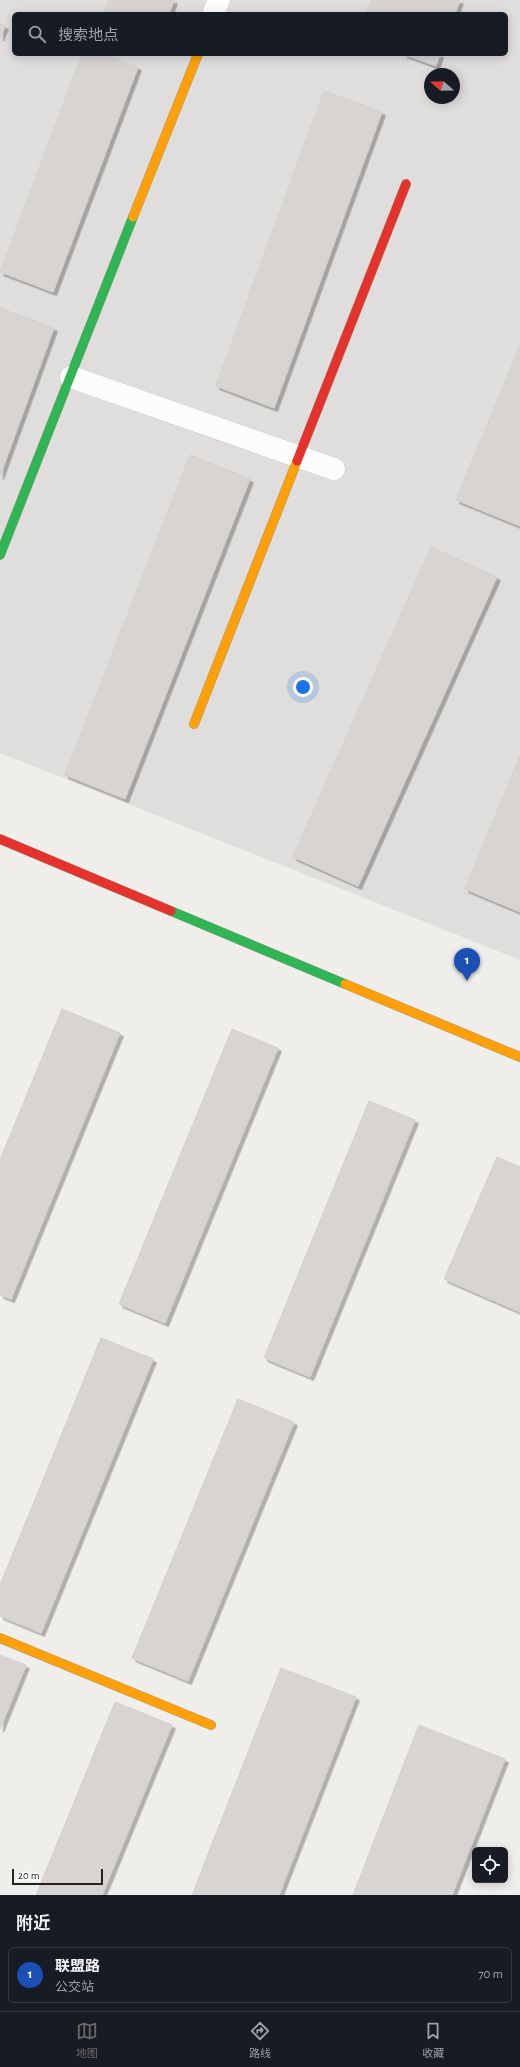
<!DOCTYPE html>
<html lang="zh">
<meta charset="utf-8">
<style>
:root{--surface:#171b24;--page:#242831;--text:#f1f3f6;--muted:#9ea1a6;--line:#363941;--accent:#6a6968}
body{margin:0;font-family:"Alegreya Sans","Noto Sans SC",sans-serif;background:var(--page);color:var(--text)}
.controls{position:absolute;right:12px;bottom:12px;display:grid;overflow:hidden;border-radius:6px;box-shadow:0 2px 10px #0003}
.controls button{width:36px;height:36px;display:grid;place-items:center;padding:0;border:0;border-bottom:1px solid var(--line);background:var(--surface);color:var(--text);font:20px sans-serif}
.compass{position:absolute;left:424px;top:68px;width:36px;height:36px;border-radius:50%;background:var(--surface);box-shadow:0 2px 10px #0003;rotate:290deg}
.scale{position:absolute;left:12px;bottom:10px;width:91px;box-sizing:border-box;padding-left:4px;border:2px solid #222;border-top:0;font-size:11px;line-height:14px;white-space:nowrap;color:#222;-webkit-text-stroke:3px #fff;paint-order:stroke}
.you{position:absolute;left:303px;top:687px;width:14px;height:14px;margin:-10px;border:3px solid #fff;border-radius:50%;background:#1a73e8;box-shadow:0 0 0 6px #1a73e833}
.badge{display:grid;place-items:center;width:26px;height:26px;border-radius:50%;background:var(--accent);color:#fff;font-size:13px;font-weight:700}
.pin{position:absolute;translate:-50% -33px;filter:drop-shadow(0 1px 2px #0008)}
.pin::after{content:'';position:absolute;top:21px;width:14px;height:12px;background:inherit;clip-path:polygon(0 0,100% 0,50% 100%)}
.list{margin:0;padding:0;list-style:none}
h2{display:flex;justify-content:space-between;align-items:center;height:52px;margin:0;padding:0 16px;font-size:17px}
h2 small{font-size:13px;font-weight:400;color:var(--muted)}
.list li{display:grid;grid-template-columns:26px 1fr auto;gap:12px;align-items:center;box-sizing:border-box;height:56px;margin:0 8px 8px;padding:0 8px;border:1px solid var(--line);border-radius:6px}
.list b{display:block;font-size:15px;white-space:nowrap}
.list p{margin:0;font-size:13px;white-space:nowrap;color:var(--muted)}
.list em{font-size:13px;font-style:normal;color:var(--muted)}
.icon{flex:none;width:22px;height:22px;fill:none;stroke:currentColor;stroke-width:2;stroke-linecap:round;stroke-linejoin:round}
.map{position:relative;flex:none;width:520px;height:1895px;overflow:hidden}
.search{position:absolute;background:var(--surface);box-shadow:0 2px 10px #0003;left:12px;right:12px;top:12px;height:44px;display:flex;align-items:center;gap:10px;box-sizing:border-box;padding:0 14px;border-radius:6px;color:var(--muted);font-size:15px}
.sheet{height:116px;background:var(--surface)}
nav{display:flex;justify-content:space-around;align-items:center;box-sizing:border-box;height:56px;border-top:1px solid var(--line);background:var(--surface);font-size:11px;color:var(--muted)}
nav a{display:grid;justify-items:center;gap:2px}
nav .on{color:var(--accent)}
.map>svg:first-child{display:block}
.residential{fill:#dfdedc;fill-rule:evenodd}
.building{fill:#d7d4d2;stroke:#d3d0cc;filter:url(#shadow)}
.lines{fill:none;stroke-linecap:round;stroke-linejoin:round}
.street-casing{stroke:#c9c8c7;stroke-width:23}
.fast-casing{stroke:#999a82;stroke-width:10}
.slow-casing{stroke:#999a82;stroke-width:10}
.jam-casing{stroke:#999a82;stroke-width:10}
.street{stroke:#fdfcfc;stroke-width:22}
.fast{stroke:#30b455;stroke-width:9}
.slow{stroke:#ff9f0a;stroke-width:9}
.jam{stroke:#e5322d;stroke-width:9}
</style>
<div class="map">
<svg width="520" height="1895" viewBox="0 0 520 1895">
<defs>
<filter id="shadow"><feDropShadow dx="3.5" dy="3.5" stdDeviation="0" flood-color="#0004"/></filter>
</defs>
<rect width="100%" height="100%" fill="#f0eeeb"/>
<path class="residential" d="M0 0H520V960L0 753ZM14 14H506V54H14ZM430 74H454V98H430Z"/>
<path class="building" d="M109 0H174L169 14H106L104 13Z
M371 0H460L455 14H366Z
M0 24 5 26 0 38Z
M82 54H102L138 67 53 292 0 272Z
M403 54H440L436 66Z
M324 91 382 112 274 408 216 386Z
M0 308 54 328 0 476Z
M520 346V526L456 500Z
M190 455 250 479 125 799 65 775Z
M431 547 497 577 358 886 293 857Z
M520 756V912L465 889Z
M62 1009 120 1033 11 1299 0 1295V1160Z
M232 1029 278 1048 165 1323 119 1304Z
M369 1101 415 1120 310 1377 264 1358Z
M497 1157 520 1167V1312L444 1279Z
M101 1338 153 1359 41 1633 0 1616V1585Z
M238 1399 294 1422 188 1681 132 1658Z
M0 1655 26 1665 0 1729Z
M281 1668 356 1697 279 1895H192Z
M115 1702 172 1725 102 1895H36Z
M419 1725 505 1759 452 1895H353Z"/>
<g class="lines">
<g class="street-casing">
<path id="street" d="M213 14 219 0
M71 377 334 469"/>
</g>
<g class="fast-casing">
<path id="fast" d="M0 555 133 217
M171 911 345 984"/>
</g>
<g class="slow-casing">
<path id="slow" d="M133 217 198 54
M194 724 297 461
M345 984 520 1057
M0 1638 211 1725"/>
</g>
<g class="jam-casing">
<path id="jam" d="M297 461 406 184
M0 839 171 911"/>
</g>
<use href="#street" class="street"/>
<use href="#fast" class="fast"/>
<use href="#slow" class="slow"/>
<use href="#jam" class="jam"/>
</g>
</svg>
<div class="controls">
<button><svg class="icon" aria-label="locate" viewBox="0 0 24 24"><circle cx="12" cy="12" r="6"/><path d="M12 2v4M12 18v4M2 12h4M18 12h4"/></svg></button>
</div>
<svg class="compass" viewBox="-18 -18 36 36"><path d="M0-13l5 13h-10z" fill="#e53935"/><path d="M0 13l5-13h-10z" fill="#9ea1a6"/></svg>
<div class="scale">20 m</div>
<div class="you"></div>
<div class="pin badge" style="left:467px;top:981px;background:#1a4fb4">1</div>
<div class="search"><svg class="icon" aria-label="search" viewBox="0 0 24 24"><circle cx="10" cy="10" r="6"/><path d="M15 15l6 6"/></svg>搜索地点</div>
</div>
<section class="sheet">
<h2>附近<small></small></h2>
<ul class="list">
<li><span class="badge" style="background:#1a4fb4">1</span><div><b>联盟路</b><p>公交站</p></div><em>70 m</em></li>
</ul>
</section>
<nav>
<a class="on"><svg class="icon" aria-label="map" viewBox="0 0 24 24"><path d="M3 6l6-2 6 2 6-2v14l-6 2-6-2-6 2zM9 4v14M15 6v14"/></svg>地图</a>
<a><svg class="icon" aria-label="directions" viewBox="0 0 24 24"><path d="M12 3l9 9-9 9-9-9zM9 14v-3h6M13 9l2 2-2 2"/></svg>路线</a>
<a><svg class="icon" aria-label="saved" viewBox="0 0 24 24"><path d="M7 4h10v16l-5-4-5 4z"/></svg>收藏</a>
</nav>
